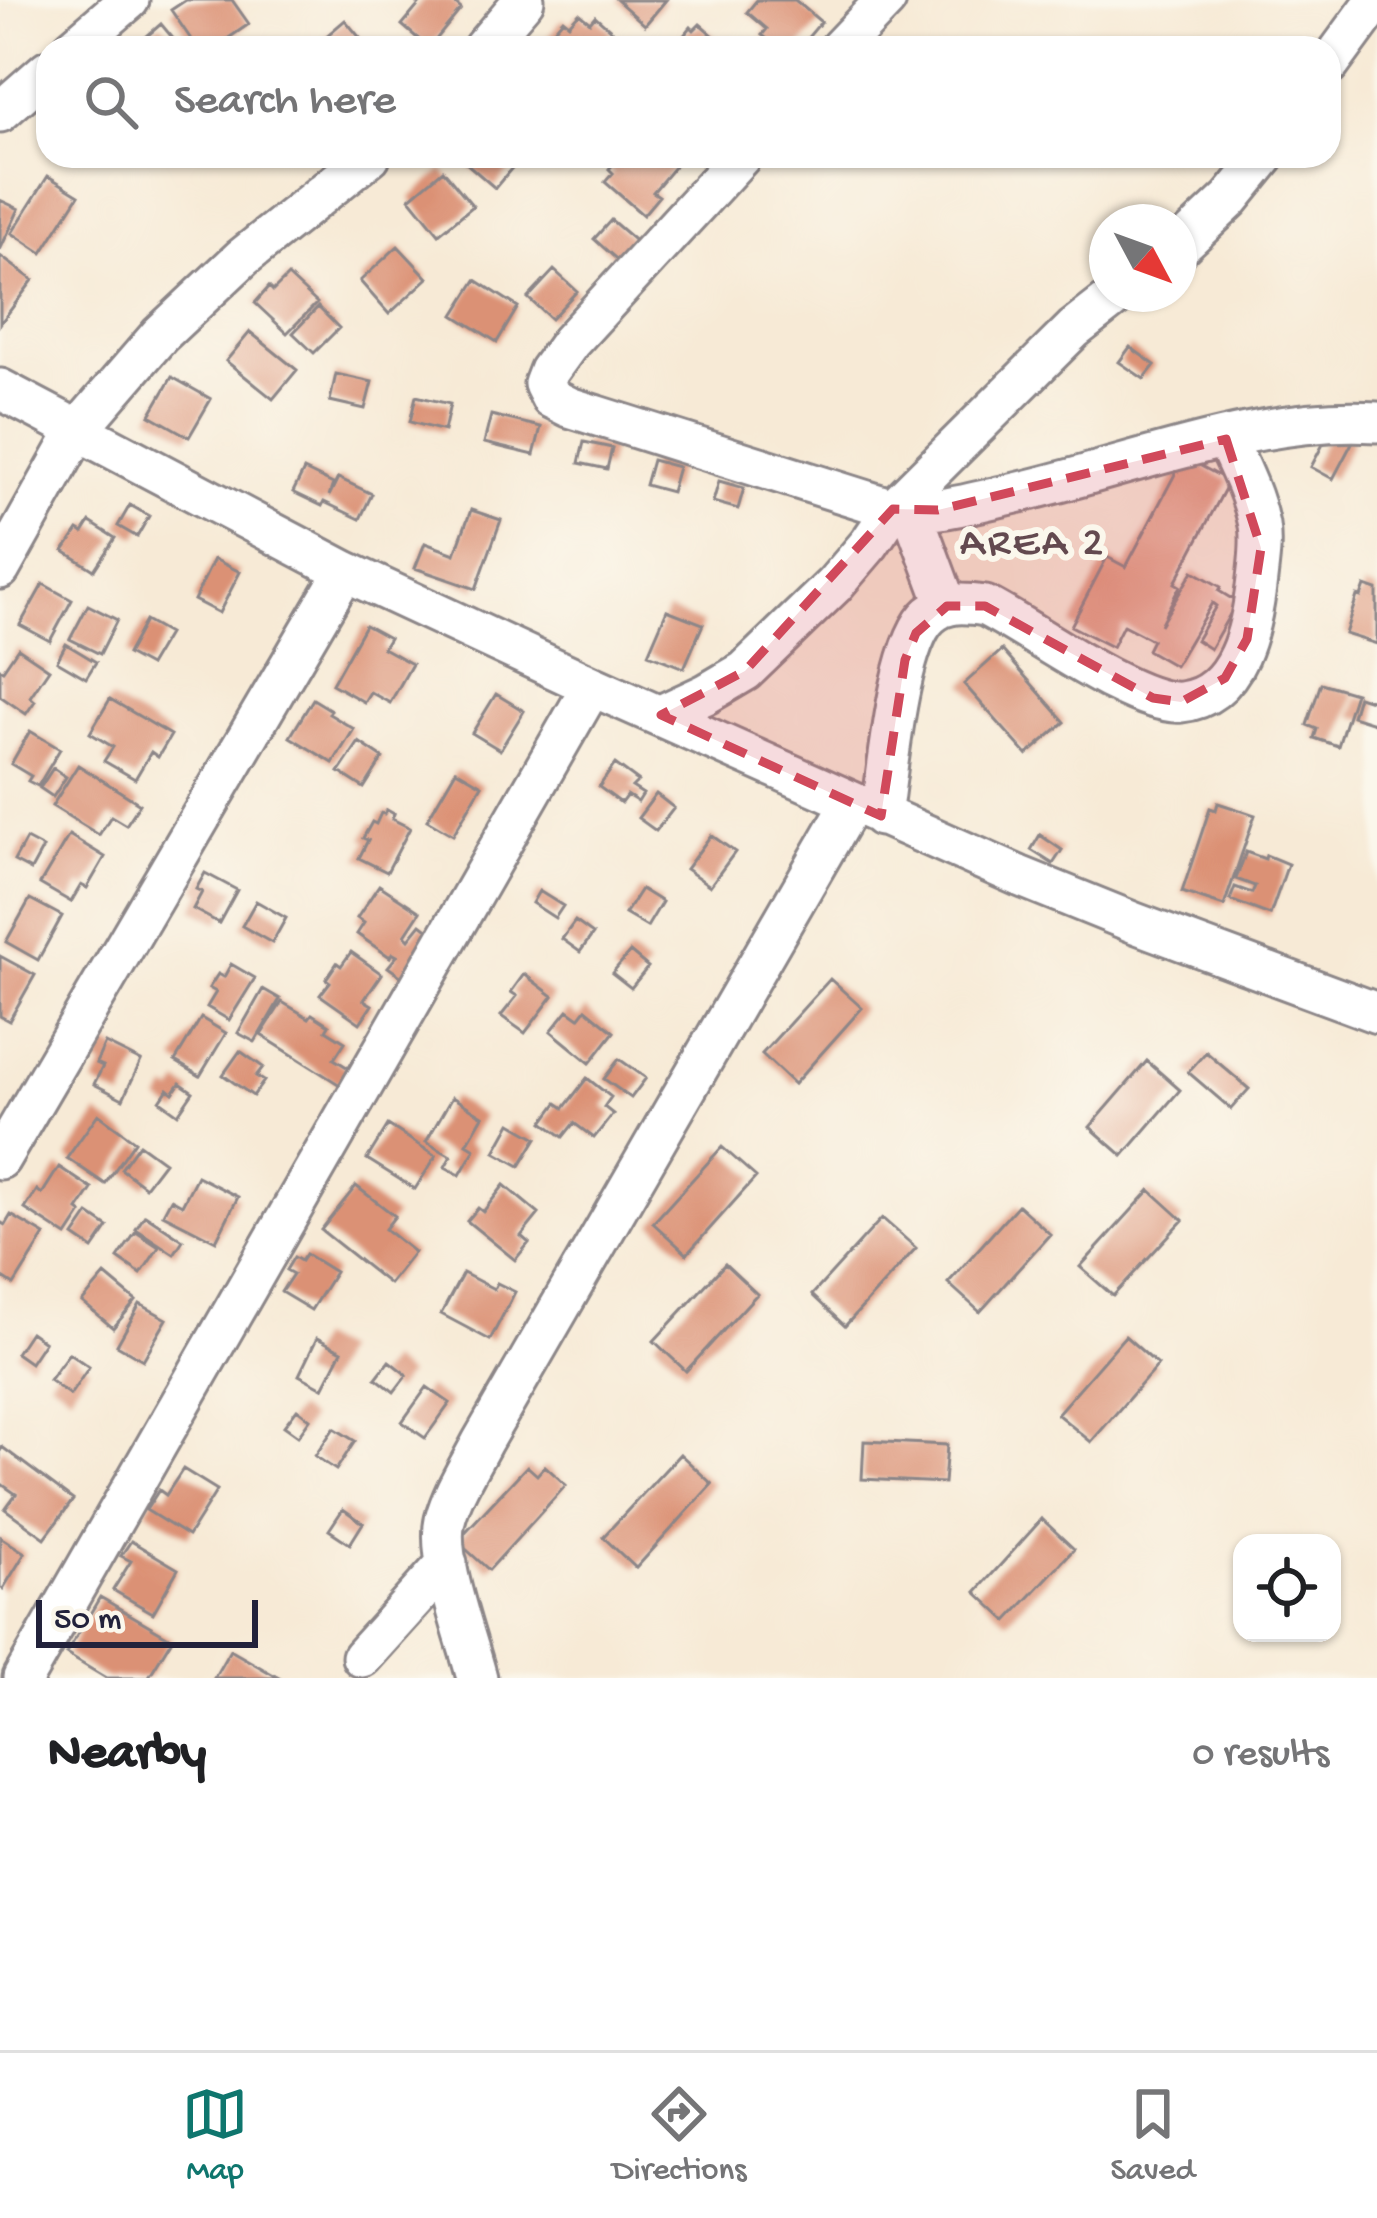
<!DOCTYPE html>
<style>
:root{--surface:#fff;--page:#f6f6f6;--text:#202124;--muted:#757577;--line:#e0e0e0;--accent:#0f766e}
body{margin:0;font-family:"Gochi Hand",sans-serif;background:var(--page);color:var(--text)}
.controls{position:absolute;right:36px;bottom:36px;display:grid;overflow:hidden;border-radius:24px;box-shadow:0 3px 9px #0004}
.controls button{width:108px;height:108px;display:grid;place-items:center;padding:0;border:0;border-bottom:3px solid var(--line);background:var(--surface);color:var(--text);font:60px sans-serif}
.compass{position:absolute;left:1089px;top:204px;width:108px;height:108px;border-radius:50%;background:var(--surface);box-shadow:0 3px 9px #0004;rotate:131deg}
.scale{position:absolute;left:36px;bottom:30px;width:222px;box-sizing:border-box;padding-left:12px;border:6px solid #22223b;border-top:0;font-size:33px;line-height:42px;white-space:nowrap;color:#22223b;-webkit-text-stroke:9px #fbf7ec;paint-order:stroke}
.list{margin:0;padding:0;list-style:none}
h2{display:flex;justify-content:space-between;align-items:center;height:156px;margin:0;padding:0 48px;font-size:51px}
h2 small{font-size:39px;font-weight:400;color:var(--muted)}
.icon{flex:none;width:66px;height:66px;fill:none;stroke:currentColor;stroke-width:2;stroke-linecap:round;stroke-linejoin:round}
.map{position:relative;flex:none;width:1377px;height:1678px;overflow:hidden}
.search{position:absolute;background:var(--surface);box-shadow:0 3px 9px #0004;left:36px;right:36px;top:36px;height:132px;display:flex;align-items:center;gap:30px;box-sizing:border-box;padding:0 42px;border-radius:36px;color:var(--muted);font-size:45px}
.sheet{height:372px;background:var(--surface)}
nav{display:flex;justify-content:space-around;align-items:center;box-sizing:border-box;height:168px;border-top:3px solid var(--line);background:var(--surface);font-size:33px;color:var(--muted)}
nav a{display:grid;justify-items:center;gap:6px}
nav .on{color:var(--accent)}
.map>svg:first-child{display:block}
.building{fill:#db9174}
.lines{fill:none;stroke-linecap:round;stroke-linejoin:round}
.minor-casing{stroke:#8c8688;stroke-width:45}
.minor{stroke:#fff;stroke-width:39}
.marked{fill:#d1495b;fill-opacity:0.2;stroke:#d1495b;stroke-width:9;stroke-dasharray:24 15;stroke-linejoin:round}
.labels{text-anchor:middle;stroke-width:12;stroke-linejoin:round;paint-order:stroke}
.quarter-label{font-size:42px;letter-spacing:3px;fill:#63494f;stroke:#fbf7ec}
</style>
<div class="map">
<svg width="1377" height="1678" viewBox="0 0 1377 1678">
<rect width="100%" height="100%" fill="#fbf7ec"/>
<filter id="ink" filterUnits="userSpaceOnUse"><feTurbulence type="fractalNoise" baseFrequency=".00833" numOctaves="2"/><feDisplacementMap in="SourceGraphic" scale="24" xChannelSelector="R" yChannelSelector="G"/><feConvolveMatrix kernelMatrix="1 2 1 2 8 2 1 2 1" color-interpolation-filters="sRGB"/></filter>
<filter id="wash" filterUnits="userSpaceOnUse"><feTurbulence type="fractalNoise" baseFrequency=".004" numOctaves="4" result="noise"/><feDisplacementMap in="SourceGraphic" scale="48" xChannelSelector="R" yChannelSelector="G"/><feGaussianBlur stdDeviation="2.7" result="paint"/><feColorMatrix in="noise" values="0 0 0 0 0 0 0 0 0 0 0 0 0 0 0 0 0 1.4 0 .05"/><feComposite in="paint" operator="in"/></filter>
<g filter="url(#wash)">
<rect width="100%" height="100%" fill="#f7ead6"/>
<g id="blocks">
<path class="building" d="M186 0H232L249 24 214 48H197L171 10Z
M423 0H451L461 9 429 48 402 25Z
M617 0H666L645 25Z
M757 0H795L821 22 799 48H766L771 42 762 35 767 29 747 12Z
M579 13 590 22 595 16 613 32 608 38 620 48H555L545 40 563 19 569 24Z
M345 20 361 39 351 48H323L318 43Z
M161 24 181 48H133Z
M700 24 722 43 718 48H679L684 42 681 39 691 27 694 30Z
M458 156H522L495 188Z
M620 156H664L675 166 653 192 659 196 643 215 605 182 613 173 609 169Z
M443 170 473 206 439 234 410 198Z
M48 176 79 195 42 253 12 233Z
M0 200 19 209 0 250Z
M611 220 639 244 622 264 594 239Z
M398 246 428 278 389 314 360 281Z
M0 256 33 280 0 324Z
M554 270 577 291 551 319 528 298Z
M288 276 317 303 287 333 255 303 269 287 273 291Z
M476 280 518 307 497 342 454 315Z
M318 307 339 328 314 353 293 333Z
M250 332 297 370 273 399 226 361Z
M1130 347 1155 365 1144 379 1119 362Z
M336 374 372 382 365 409 330 401Z
M172 377 211 399 189 437 150 415Z
M416 396 450 404 444 431 410 422Z
M491 415 541 427 534 455 484 443Z
M1331 429 1353 441 1333 479 1311 467Z
M584 442 612 448 607 469 579 463Z
M1184 457 1229 481 1175 583 1180 586 1160 625 1193 571 1221 587 1219 591 1237 602 1210 649 1196 640 1216 606 1212 603 1175 666 1147 650 1152 640 1123 625 1112 647 1071 626 1107 557 1126 567Z
M652 460 678 467 671 492 645 485Z
M304 470 333 484 329 496 338 478 372 494 360 519 324 502 322 506 293 492Z
M719 481 744 488 738 509 713 502Z
M130 505 149 516 137 537 118 526Z
M471 510 501 520 476 589 415 568 425 543 455 554Z
M90 522 115 538 94 570 64 551 78 530 83 533Z
M214 559 240 572 219 613 194 600Z
M43 584 72 600 50 641 20 625Z
M1365 586 1377 590V644L1345 634 1357 596 1361 597Z
M88 605 117 620 100 654 70 639Z
M667 610 703 624 684 668 648 654Z
M145 621 168 634 149 666 127 654Z
M365 625 389 638 383 648 412 664 390 703 370 692 364 702 332 684Z
M66 644 96 662 86 678 57 661Z
M18 648 49 669 30 697 35 701 26 714 0 696V669L3 670Z
M1002 650 1065 722 1027 755 964 684Z
M1321 683 1355 693 1338 746 1314 738 1317 729 1307 725Z
M496 694 524 711 500 750 472 733Z
M1358 696 1377 702V724L1352 716Z
M110 699 171 735 158 757 151 752 135 779 104 761 113 747 90 733Z
M313 699 331 710 329 714 354 729 333 763 290 737Z
M30 731 60 749 38 786 28 781 31 776 11 764Z
M359 742 383 758 364 788 339 772Z
M615 764 638 781 632 787 643 794 638 802 627 795 621 803 599 787Z
M78 765 140 804 126 825 111 816 99 835 52 806Z
M53 768 66 777 53 797 40 788Z
M456 770 482 785 453 835 427 820Z
M656 794 674 808 656 831 638 818Z
M1218 803 1255 815 1224 906 1182 892 1210 808 1216 810Z
M387 810 394 814 392 819 410 828 387 872 359 858 368 840 363 838 372 822 376 824 381 813 384 814Z
M69 835 105 857 87 888 81 885 71 902 40 884Z
M711 835 735 852 710 886 686 869Z
M1040 835 1062 850 1053 864 1031 850Z
M26 839 43 848 31 870 14 861Z
M1246 852 1265 859 1266 855 1288 864 1270 915 1230 900 1235 887 1252 893 1255 886 1236 879Z
M205 873 237 890 219 923 193 909 202 892 196 889Z
M379 885 420 912 405 935 409 939 421 924 434 934 402 977 388 967 397 956 392 953 390 957 357 934 364 923 357 918Z
M641 889 662 902 647 927 625 914Z
M539 891 563 906 555 918 532 903Z
M30 899 62 916 38 960 6 942Z
M256 901 286 918 272 943 242 926Z
M575 921 593 934 580 952 562 939Z
M351 952 382 974 364 1000 372 1005 360 1023 320 995 330 982 326 979 337 963 341 966Z
M630 952 648 967 631 988 612 973Z
M0 956 35 975 9 1021 0 1016Z
M231 964 255 978 229 1020 207 1007 216 992 209 988 218 974 224 977Z
M524 974 553 996 525 1033 501 1016 517 996 511 992Z
M830 979 862 1008 794 1084 762 1054Z
M263 989 280 999 255 1042 238 1033Z
M282 1002 309 1018 312 1014 329 1025 326 1030 345 1042 334 1059 350 1069 340 1085 261 1035Z
M586 1009 614 1032 590 1063 551 1031 568 1010 579 1018Z
M201 1018 226 1033 200 1076 175 1061Z
M105 1043 141 1061 123 1099 94 1084 103 1066 96 1063Z
M240 1051 263 1067 256 1076 264 1081 253 1096 223 1075Z
M1206 1052 1249 1089 1231 1109 1188 1072Z
M619 1059 646 1078 631 1098 604 1079Z
M1147 1061 1180 1090 1123 1156 1090 1127Z
M587 1078 611 1097 604 1107 613 1114 594 1138 574 1123 563 1137 543 1122 557 1103 564 1108Z
M180 1083 193 1092 178 1114 160 1101 168 1089 173 1093Z
M452 1097 483 1116 467 1144 475 1149 460 1175 445 1167 451 1156 426 1142Z
M98 1114 135 1141 105 1184 67 1158Z
M511 1123 537 1138 520 1166 495 1152Z
M388 1125 436 1156 415 1189 367 1159Z
M139 1144 164 1162 145 1187 121 1169Z
M722 1147 756 1177 687 1254 653 1223Z
M59 1167 92 1189 78 1210 82 1213 67 1236 25 1209 37 1190 42 1194Z
M197 1176 238 1197 216 1241 163 1214 171 1199 182 1205Z
M504 1185 539 1214 521 1236 529 1243 515 1260 467 1221 478 1208 483 1212Z
M356 1186 395 1216 385 1229 414 1252 389 1284 321 1230Z
M1150 1190 1183 1220 1113 1296 1080 1267Z
M1018 1205 1050 1234 980 1312 948 1283Z
M89 1214 108 1227 93 1249 74 1236Z
M11 1215 45 1235 14 1285 0 1276V1222L5 1225Z
M145 1215 183 1240 174 1254 136 1229Z
M882 1218 916 1248 845 1326 812 1295Z
M136 1232 159 1247 141 1274 118 1258Z
M306 1254 335 1272 311 1310 281 1292 293 1274 286 1270 294 1257 301 1261Z
M725 1264 757 1294 686 1371 654 1341Z
M463 1273 494 1289 497 1283 515 1292 490 1340 441 1314Z
M105 1275 136 1301 113 1328 82 1302Z
M140 1304 167 1319 143 1360 117 1345Z
M30 1332 44 1342 30 1363 16 1353Z
M1125 1336 1158 1365 1091 1442 1057 1414Z
M317 1338 342 1351 323 1388 299 1375Z
M69 1353 89 1367 70 1395 49 1380Z
M389 1361 407 1375 394 1392 376 1378Z
M427 1387 450 1403 425 1438 402 1422Z
M297 1409 310 1419 298 1436 284 1426Z
M334 1428 355 1441 336 1470 315 1456Z
M864 1441 947 1445 944 1483 862 1479Z
M2 1447 73 1500 45 1538 5 1509 16 1494 0 1483V1451Z
M680 1454 712 1484 636 1568 603 1537Z
M527 1466 537 1475 545 1466 566 1485 489 1570 457 1541Z
M183 1469 217 1490 188 1536 146 1510 159 1490 166 1495Z
M343 1509 363 1523 350 1544 329 1530Z
M1042 1519 1074 1549 1007 1621 976 1592Z
M0 1537 25 1553 3 1589 0 1587Z
M131 1541 178 1569 153 1613 113 1590 131 1561 121 1556Z
M100 1597 172 1639 148 1678H106L66 1654Z
M230 1650 279 1678H214Z"/>
</g>
</g>
<g filter="url(#ink)">
<use href="#blocks" fill-opacity="0" stroke="#8c8688" stroke-width="3"/>
<g class="lines">
<g class="minor-casing">
<path id="minor" d="M73 48 129 0
M483 48 524 0
M840 48 886 0
M1329 65 1370 9 1377 4
M0 112 48 70
M741 156 570 342 549 371 544 384 551 398 569 407 893 509C931 515 966 504 1003 496 1124 470 1253 414 1377 422
M1179 247 1230 199 1265 156
M0 389 345 571 592 686 1019 876 1135 923 1377 1013
M912 512 947 606
M0 569 78 430 160 335 242 258 370 156
M661 715 706 694 745 671 834 585 869 544 893 509 1074 329 1119 294
M881 816C888 771 898 642 930 615 946 601 965 603 985 606 1030 628 1134 706 1181 702 1239 696 1252 625 1257 579 1259 561 1262 543 1259 525 1253 495 1239 467 1226 439
M0 1159 345 571
M362 1657 447 1563
M23 1678 592 686
M477 1678C467 1638 436 1558 445 1520 452 1493 469 1467 482 1442L852 802"/>
</g>
<use href="#minor" class="minor"/>
</g>
</g>
<path class="marked" d="M1226 439 1261 548 1247 639 1225 678 1181 702 1153 698 985 606H947L916 633 905 660 881 816 661 715 745 671 893 509 938 510Z"/>
<g class="labels">
<g class="quarter-label">
<text x="1033" y="553">AREA 2</text>
</g>
</g>
</svg>
<div class="controls">
<button><svg class="icon" aria-label="locate" viewBox="0 0 24 24"><circle cx="12" cy="12" r="6"/><path d="M12 2v4M12 18v4M2 12h4M18 12h4"/></svg></button>
</div>
<svg class="compass" viewBox="-18 -18 36 36"><path d="M0-13l5 13h-10z" fill="#e53935"/><path d="M0 13l5-13h-10z" fill="#757577"/></svg>
<div class="scale">50 m</div>
<div class="search"><svg class="icon" aria-label="search" viewBox="0 0 24 24"><circle cx="10" cy="10" r="6"/><path d="M15 15l6 6"/></svg>Search here</div>
</div>
<section class="sheet">
<h2>Nearby<small>0 results</small></h2>
<ul class="list">
</ul>
</section>
<nav>
<a class="on"><svg class="icon" aria-label="map" viewBox="0 0 24 24"><path d="M3 6l6-2 6 2 6-2v14l-6 2-6-2-6 2zM9 4v14M15 6v14"/></svg>Map</a>
<a><svg class="icon" aria-label="directions" viewBox="0 0 24 24"><path d="M12 3l9 9-9 9-9-9zM9 14v-3h6M13 9l2 2-2 2"/></svg>Directions</a>
<a><svg class="icon" aria-label="saved" viewBox="0 0 24 24"><path d="M7 4h10v16l-5-4-5 4z"/></svg>Saved</a>
</nav>
